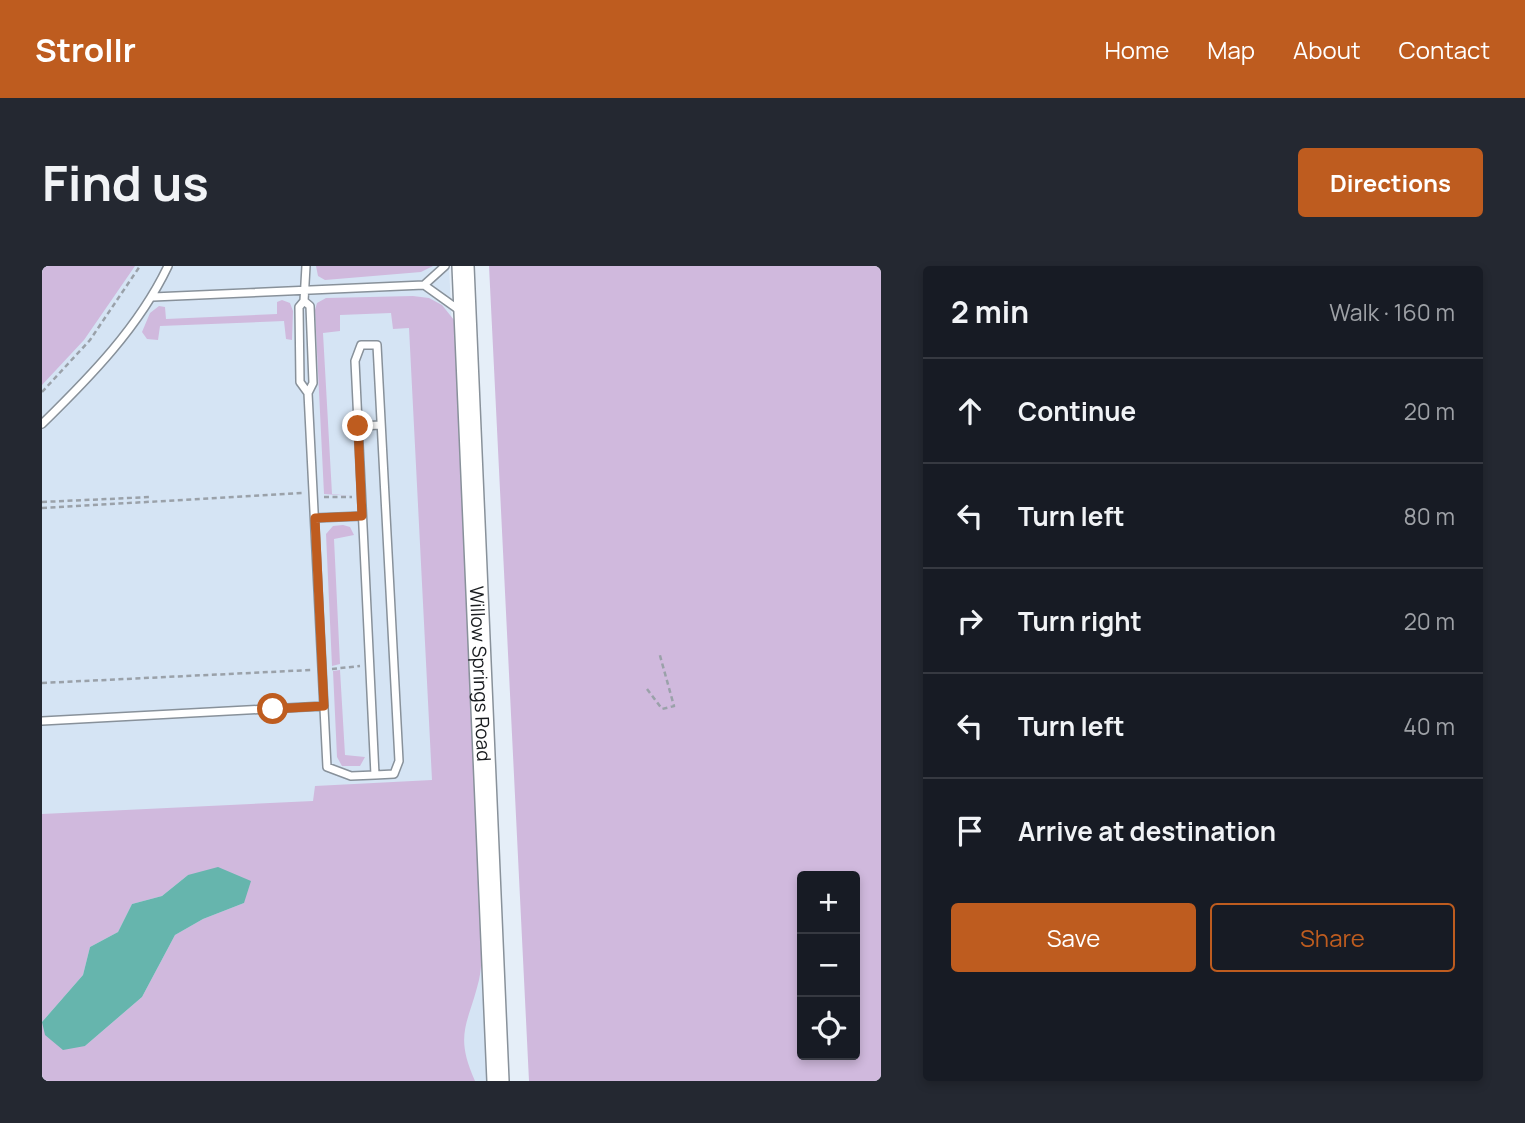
<!DOCTYPE html>
<meta charset="utf-8">
<style>
:root{--surface:#171b24;--page:#242831;--text:#f1f3f6;--muted:#9ea1a6;--line:#363941;--accent:#be5c1f}
body{margin:0;font-family:Manrope,sans-serif;background:var(--page);color:var(--text)}
.controls{position:absolute;right:21px;bottom:21px;display:grid;overflow:hidden;border-radius:7px;box-shadow:0 4px 10px #0003}
.controls button{width:63px;height:63px;display:grid;place-items:center;padding:0;border:0;border-bottom:2px solid var(--line);background:var(--surface);color:var(--text);font:35px sans-serif}
.stop{position:absolute;width:21px;height:21px;margin:-16px;border:5px solid #be5c1f;border-radius:50%;background:#fff}
.stop.end{background:#be5c1f;border-color:#fff;box-shadow:0 2px 7px #0008}
.list{margin:0;padding:0;list-style:none}
h2{display:flex;justify-content:space-between;align-items:center;height:91px;margin:0;padding:0 28px;font-size:30px}
h2 small{font-size:23px;font-weight:400;color:var(--muted)}
.list li{display:grid;grid-template-columns:46px 1fr auto;gap:21px;align-items:center;box-sizing:border-box;height:105px;padding:0 28px;border-top:2px solid var(--line)}
.list b{display:block;font-size:26px;white-space:nowrap}
.list em{font-size:23px;font-style:normal;color:var(--muted)}
.actions{display:flex;gap:14px;padding:21px 28px}
.actions a{flex:1;padding:16px 0;border:2px solid var(--accent);border-radius:7px;text-align:center;font-size:24px;color:var(--accent)}
.actions .main{background:var(--accent);color:#fff}
.icon{flex:none;width:38px;height:38px;fill:none;stroke:currentColor;stroke-width:2;stroke-linecap:round;stroke-linejoin:round}
.map{position:relative;flex:none;width:839px;height:815px;overflow:hidden;border-radius:7px}
header{display:flex;align-items:center;gap:42px;box-sizing:border-box;height:98px;padding:0 35px;background:var(--accent);color:#fff}
header strong{font-size:33px}
nav{display:flex;gap:38px;margin-inline-start:auto;font-size:24px}
.intro{display:flex;align-items:center;justify-content:space-between;box-sizing:border-box;height:168px;padding:0 42px}
h1{margin:0;font-size:49px}
.button{padding:18px 32px;border-radius:7px;background:var(--accent);color:#fff;font-size:24px;font-weight:700}
main{display:flex;gap:42px;padding:0 42px}
aside{flex:1;background:var(--surface);border-radius:7px;box-shadow:0 4px 10px #0003}
.map>svg:first-child{display:block}
.built{fill:#d5e4f4}
.green{fill:#d0b9dd;fill-rule:evenodd}
.water{fill:#66b5ad}
.lines{fill:none;stroke-linecap:round;stroke-linejoin:round}
.service-casing{stroke:#88919a;stroke-width:10}
.secondary-casing{stroke:#88919a;stroke-width:24}
.path{stroke:#9aa1a9;stroke-width:2.5;stroke-dasharray:5 3.5;stroke-linecap:butt}
.service{stroke:#fff;stroke-width:7}
.secondary{stroke:#fff;stroke-width:21}
.route{stroke:#be5c1f;stroke-width:9}
.labels{text-anchor:middle;stroke-width:6;stroke-linejoin:round;paint-order:stroke}
.street-label{font-size:19px;fill:#181b1e;stroke:#fff}
</style>
<header>
<strong>Strollr</strong>
<nav><a>Home</a><a>Map</a><a>About</a><a>Contact</a></nav>
</header>
<div class="intro"><h1>Find us</h1><a class="button">Directions</a></div>
<main>
<div class="map">
<svg width="839" height="815" viewBox="0 0 839 815">
<rect width="100%" height="100%" fill="#e5eef8"/>
<path class="built" d="M0 0H407L446 815H0Z"/>
<path class="green" d="M0 0H93L42 74 0 119Z
M274 0H391L379 6 283 14 276 10Z
M447 0H839V815H487ZM760 610H813V789H760Z
M371 30 387 32 400 39 416 59 417 181 425 280 441 669C440 684 440 700 437 714 426 759 412 768 433 815H0V548L271 535 273 520 390 514 367 62 351 63 349 47 298 49V65L281 67 290 228 310 230 282 228 273 44 275 37 284 32ZM146 609 202 637 161 653 133 669 100 731 43 780 0 756 41 709 48 681 76 666 90 638 120 630Z
M240 34 248 37 251 45 250 74 244 73 242 55 118 60 116 74 105 73 100 66 108 47 117 40 123 41 124 53 235 48V36Z
M301 259 308 261 312 269 292 273 298 398 290 400 284 268 291 260Z
M298 404 303 489 323 491 318 500H300L295 491 291 405Z"/>
<path class="water" d="M176 601 209 615 202 637 161 653 133 669 100 731 43 780 21 784 3 769 0 756 41 709 48 681 76 666 90 638 120 630 146 609Z"/>
<g class="lines">
<g class="service-casing">
<path id="service" d="M264 0 262 35 257 41 258 116 266 127
M382 19 403 0
M111 31 382 19 417 44
M262 35 268 40 271 117 266 127 285 501 309 510 333 509 313 95 319 79H335L357 495 352 508 333 509
M0 158C48 111 97 61 126 0
M316 160 339 159
M273 252 320 250
M0 455 282 440"/>
</g>
<g class="secondary-casing">
<g id="secondary">
<path id="s1" d="M421 0 456 815"/>
</g>
</g>
<path class="path" d="M0 126 48 74 98 0
M282 231H310
M0 236 109 231
M0 242 261 227
M290 403 318 400
M0 417 269 404
M605 423 620 443 632 440 617 386"/>
<use href="#service" class="service"/>
<use href="#secondary" class="secondary"/>
</g>
<g class="lines">
<path class="route" d="M231 443 282 440 273 252 320 250 316 160"/>
</g>
<g class="labels">
<g class="street-label">
<text dy="7" stroke="none"><textPath href="#s1" startOffset="408">Willow Springs Road</textPath></text>
</g>
</g>
</svg>
<div class="controls">
<button>+</button>
<button>−</button>
<button><svg class="icon" aria-label="locate" viewBox="0 0 24 24"><circle cx="12" cy="12" r="6"/><path d="M12 2v4M12 18v4M2 12h4M18 12h4"/></svg></button>
</div>
<div class="stop" style="left:231px;top:443px"></div>
<div class="stop end" style="left:316px;top:160px"></div>
</div>
<aside>
<h2>2 min<small>Walk · 160 m</small></h2>
<ul class="list">
<li><svg class="icon" aria-label="ahead" viewBox="0 0 24 24"><path d="M12 20V5M6 11l6-6 6 6"/></svg><div><b>Continue</b></div><em>20 m</em></li>
<li><svg class="icon" aria-label="left" viewBox="0 0 24 24"><path d="M17 20v-9H6M10 6l-5 5 5 5"/></svg><div><b>Turn left</b></div><em>80 m</em></li>
<li><svg class="icon" aria-label="right" viewBox="0 0 24 24"><path d="M7 20v-9h11M14 6l5 5-5 5"/></svg><div><b>Turn right</b></div><em>20 m</em></li>
<li><svg class="icon" aria-label="left" viewBox="0 0 24 24"><path d="M17 20v-9H6M10 6l-5 5 5 5"/></svg><div><b>Turn left</b></div><em>40 m</em></li>
<li><svg class="icon" aria-label="arrive" viewBox="0 0 24 24"><path d="M6 21V4h12l-3 4 3 4H6"/></svg><div><b>Arrive at destination</b></div></li>
</ul>
<div class="actions"><a class="main">Save</a><a>Share</a></div>
</aside>
</main>
